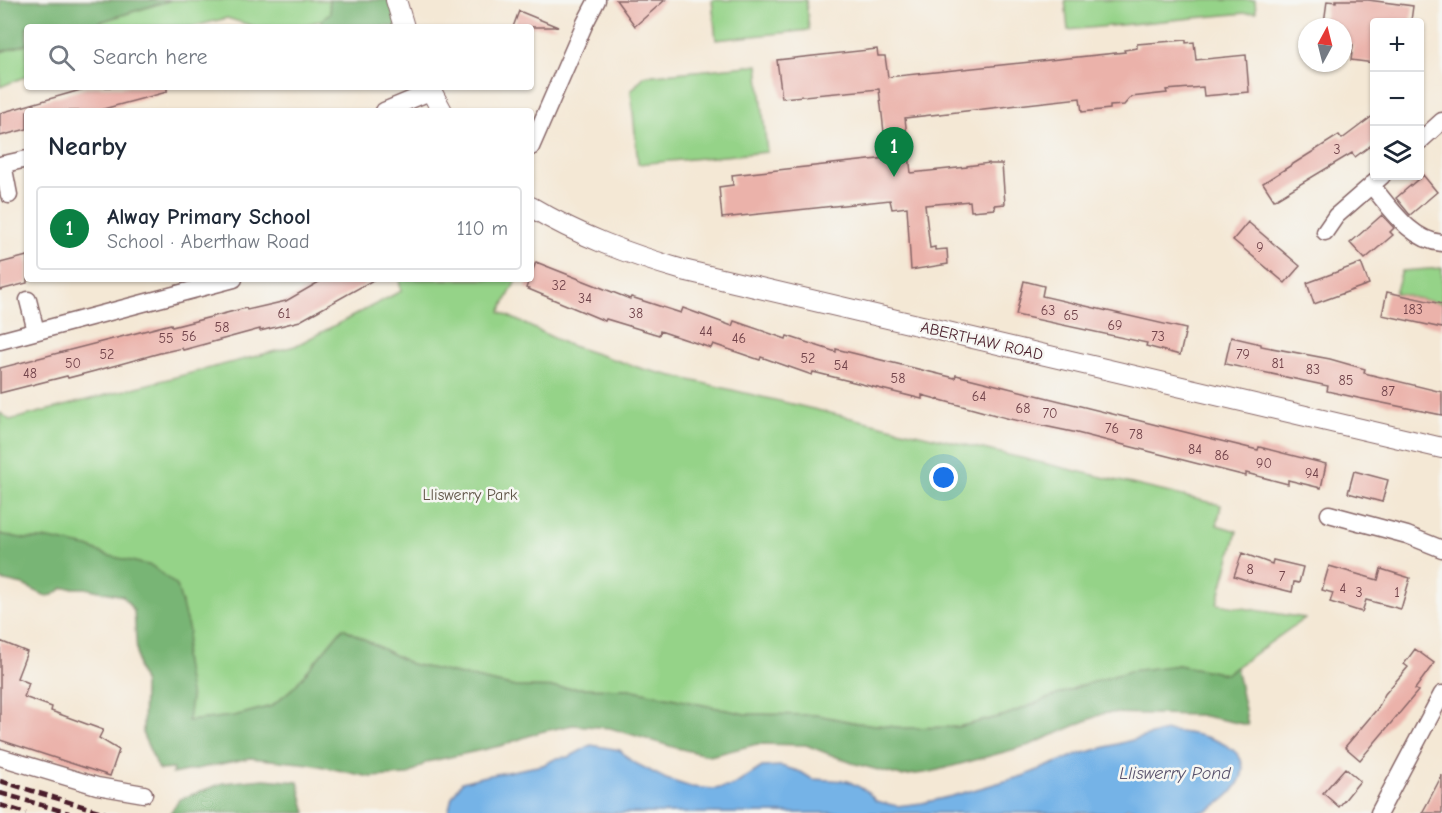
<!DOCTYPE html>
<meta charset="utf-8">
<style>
:root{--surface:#fff;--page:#f2f2f3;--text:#1f2937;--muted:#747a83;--line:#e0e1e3;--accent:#0b8043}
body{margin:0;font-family:"Comic Neue",sans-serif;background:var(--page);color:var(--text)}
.controls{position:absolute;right:18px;top:18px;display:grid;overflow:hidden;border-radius:6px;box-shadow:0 2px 4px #0004}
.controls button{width:54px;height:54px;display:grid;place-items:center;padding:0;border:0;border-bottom:2px solid var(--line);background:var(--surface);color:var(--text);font:30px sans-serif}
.compass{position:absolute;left:1298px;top:18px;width:54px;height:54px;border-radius:50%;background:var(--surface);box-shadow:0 2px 4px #0004;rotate:7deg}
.you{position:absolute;left:944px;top:478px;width:21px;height:21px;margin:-15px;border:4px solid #fff;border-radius:50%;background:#1a73e8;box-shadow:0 0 0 9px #1a73e833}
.badge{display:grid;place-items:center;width:39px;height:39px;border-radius:50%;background:var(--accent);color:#fff;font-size:20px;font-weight:700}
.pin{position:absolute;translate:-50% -50px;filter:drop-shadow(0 2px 3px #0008)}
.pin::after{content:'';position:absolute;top:32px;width:21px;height:18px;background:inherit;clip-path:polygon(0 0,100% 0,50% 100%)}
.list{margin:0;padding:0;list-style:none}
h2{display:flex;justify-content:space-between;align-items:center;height:78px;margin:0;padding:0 24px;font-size:26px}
h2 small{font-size:20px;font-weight:400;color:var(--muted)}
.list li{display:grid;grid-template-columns:39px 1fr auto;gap:18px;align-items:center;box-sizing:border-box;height:84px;margin:0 12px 12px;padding:0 12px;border:2px solid var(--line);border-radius:6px}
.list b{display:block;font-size:22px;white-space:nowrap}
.list p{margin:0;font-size:20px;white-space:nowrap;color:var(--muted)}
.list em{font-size:20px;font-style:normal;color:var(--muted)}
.icon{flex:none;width:33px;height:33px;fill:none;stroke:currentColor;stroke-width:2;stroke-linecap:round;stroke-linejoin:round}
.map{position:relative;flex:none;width:1442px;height:813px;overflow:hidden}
.search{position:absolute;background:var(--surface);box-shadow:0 2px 4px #0004;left:24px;top:24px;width:510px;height:66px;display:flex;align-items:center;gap:15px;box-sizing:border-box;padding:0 21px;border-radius:6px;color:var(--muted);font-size:22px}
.panel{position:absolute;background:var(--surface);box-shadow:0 2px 4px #0004;left:24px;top:108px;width:510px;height:174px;border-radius:6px}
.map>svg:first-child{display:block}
.green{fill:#95d388;stroke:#70795a;stroke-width:1.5}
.forest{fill:#78b574;stroke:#616a50;stroke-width:1.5}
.water{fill:#74b3e7;stroke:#5f6989;stroke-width:1.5}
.building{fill:#ebb2aa}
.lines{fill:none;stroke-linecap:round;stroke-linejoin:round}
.minor-casing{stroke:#866566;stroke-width:19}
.tertiary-casing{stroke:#866566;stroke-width:22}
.minor{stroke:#fff;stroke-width:16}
.tertiary{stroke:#fff;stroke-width:20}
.rail{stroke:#4a1f2b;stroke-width:4.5;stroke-dasharray:9 4.5;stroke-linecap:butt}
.labels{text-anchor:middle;stroke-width:5;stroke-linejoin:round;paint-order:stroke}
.number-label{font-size:14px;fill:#72444b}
.street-label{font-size:16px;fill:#4a1f2b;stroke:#f6f6f2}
.park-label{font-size:16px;fill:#605547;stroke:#f6f6f2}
.water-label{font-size:18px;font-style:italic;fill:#59536d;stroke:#f6f6f2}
</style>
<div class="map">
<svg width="1442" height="813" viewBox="0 0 1442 813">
<rect width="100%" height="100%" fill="#f6f6f2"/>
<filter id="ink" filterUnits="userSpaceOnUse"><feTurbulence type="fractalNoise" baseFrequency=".0167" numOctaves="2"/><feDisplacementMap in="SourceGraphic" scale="12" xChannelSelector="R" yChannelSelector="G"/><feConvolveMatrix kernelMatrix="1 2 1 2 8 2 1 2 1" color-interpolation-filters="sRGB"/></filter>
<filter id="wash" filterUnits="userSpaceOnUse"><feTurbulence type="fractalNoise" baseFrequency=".008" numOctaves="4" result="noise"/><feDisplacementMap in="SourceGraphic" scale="24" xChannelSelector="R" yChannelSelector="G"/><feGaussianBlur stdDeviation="1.35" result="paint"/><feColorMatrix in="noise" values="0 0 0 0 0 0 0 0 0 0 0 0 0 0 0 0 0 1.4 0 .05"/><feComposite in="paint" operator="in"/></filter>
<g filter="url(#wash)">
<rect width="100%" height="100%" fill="#f4e8d5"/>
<path class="green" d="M171 0H329L330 13 320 21 298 27H256L227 18 191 27H83Z
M712 0H806L809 30 716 40Z
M1065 0H1255L1256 12 1068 30Z
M27 44V76L0 87V52Z
M758 65 767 152 638 164 631 91 644 76Z
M1442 268V304L1395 293 1402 271Z
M399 279H517L500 312 566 344 643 369 1221 505 1217 525 1237 531 1217 604 1305 618 1226 674 1178 665 1080 686 1006 715 958 727 906 728 857 723 817 715 745 714 629 689 516 687 411 664 343 628 295 686 272 706 234 716 187 721 182 602 139 564 0 544V413L10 420 295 346 401 291Z"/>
<path class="forest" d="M0 0H171L83 27H27V44L0 52Z
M329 0H396L404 27H325L320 21 330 13Z
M0 534 26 539H49L88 547 106 555 152 566 177 586 189 631 184 657 191 699 188 721 234 716 272 706 295 686 343 628 411 664 516 687 629 689 745 714 817 715 857 723 906 728 958 727 1006 715 1080 686 1130 671 1178 665 1226 674 1236 667 1248 725 1199 715 1104 713 1030 745 931 772 901 776 852 763 806 745 757 744 710 756 673 747 610 728 573 725 540 732 500 746 427 762 408 775 370 777 310 764 250 758 172 774 173 769 159 770 143 735 144 684 138 668 134 611 123 596 85 588H63L53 595 46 596 23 585 0 580Z
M264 779 298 782 306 813H170L180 799 223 783Z"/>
<path class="water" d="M1166 731C1188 732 1215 736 1233 750 1260 771 1225 805 1202 812 1195 813 1155 813 1146 813 1140 812 1135 809 1128 808L1121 813H448L452 797 462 782 481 777 543 765 557 758 569 757 591 745 620 750 631 761 666 779 691 787 714 789 733 786 762 767 781 766 801 772 812 779 848 781 867 791 876 801 897 806 922 803 952 796 1023 776 1076 755Z"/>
<g id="blocks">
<path class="building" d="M616 0H665L635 26Z
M1336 0H1368L1413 6 1411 21 1401 20 1400 22H1374V63L1351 60 1353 45 1343 44V27H1332V24L1324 23 1327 1 1336 2Z
M519 11 558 27H513Z
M1186 40V43L1194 42 1196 60 1246 55 1249 92 1204 96 1203 87 1166 90 1167 93 1131 97 1124 105 1110 106V109L1082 112 1080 98 905 118 911 173 967 167V166L989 163V164H1002L1005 204 994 205 995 209 971 211 970 201 925 205 930 248 935 247V250L947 249 948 264 911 270 907 207 892 209 890 200 722 218 719 187 733 185 732 175 887 158 879 89 782 98 777 60 877 49 878 56H885L888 77 1125 52 1124 50 1137 48V44Z
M91 87H167V92L96 111H27V129L0 136V113Z
M1374 115V143L1355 157 1352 153 1274 200 1263 183 1339 135 1342 139Z
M1423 175 1437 192 1410 215 1396 198Z
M1382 215 1394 228 1390 232 1393 235 1365 259 1350 243Z
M1248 222 1300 266 1285 283 1233 240Z
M27 256V283L0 290V263Z
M536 262 630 299 631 297 681 313 683 308 732 326 734 321 786 339 787 336 836 352V349L955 378 956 375 1217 440 1258 450 1259 447 1326 464 1321 488 1288 480V484L1246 473V476L1073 432 1010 419 922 395V399L813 372 812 375 761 357 760 360 713 344 711 348 660 331 659 335 606 319 605 321 526 288Z
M1361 263 1369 284 1314 304 1307 283Z
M324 279H375L300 321 260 331V329L183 350 182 348 160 353 95 371 68 378 67 376 0 393V368L136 333 171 324 172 327 246 308 247 310 286 301Z
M1024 281 1044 286 1042 296 1186 329 1180 355 1146 346 1147 343 1016 315Z
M1387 292 1442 304V328L1382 315Z
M1231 337 1261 344V346L1330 359 1365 369 1364 373 1442 392V415L1358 398 1327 391 1328 386 1225 364Z
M1354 471 1388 480 1382 502 1348 493Z
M1242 553 1272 564 1273 560 1303 567 1299 583 1294 582 1292 592 1255 583 1234 576Z
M1329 566 1378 580 1381 569 1410 578 1401 609 1366 600 1362 612 1330 602 1333 593 1322 590Z
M0 641 27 652 17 678 29 683 24 697 52 707 51 711 103 730 99 738 119 750 110 776 0 740Z
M1415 649 1434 663 1415 689 1418 691 1360 760 1345 747 1378 708 1385 694 1408 667 1404 664Z
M1345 768 1360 781 1339 807 1323 793Z
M1442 775V813H1422L1428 802Z"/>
</g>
</g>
<g filter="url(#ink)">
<use href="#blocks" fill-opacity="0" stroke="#866566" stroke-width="1.5"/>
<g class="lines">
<g class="minor-casing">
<path id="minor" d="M384 111 432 91
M1420 141 1442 121
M531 147 585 23 597 0
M3 164 9 195
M0 165 27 159
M1371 185C1391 208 1410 240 1442 243
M1325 232 1336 216 1382 176
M28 300 36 331
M0 341 234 279
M1329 514 1407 535 1442 549
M0 757 97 786 144 794
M1379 813 1442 694"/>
</g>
<g class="tertiary-casing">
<path id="tertiary" d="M396 0 404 27
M429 87 442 111
M531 207C580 236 628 254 683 270L1442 448"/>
</g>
<use href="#minor" class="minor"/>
<use href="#tertiary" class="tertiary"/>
<path class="rail" d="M0 781 105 813
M0 793 69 813
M0 805 26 813"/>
</g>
</g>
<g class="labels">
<g class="number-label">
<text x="1337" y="154">3</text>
<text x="1260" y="252">9</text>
<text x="559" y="290">32</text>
<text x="585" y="303">34</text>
<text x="1413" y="314">183</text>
<text x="1048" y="315">63</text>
<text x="284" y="318">61</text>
<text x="636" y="318">38</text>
<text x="1071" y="320">65</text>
<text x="1115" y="330">69</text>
<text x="222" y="332">58</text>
<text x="706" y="336">44</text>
<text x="189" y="341">56</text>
<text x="1158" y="341">73</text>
<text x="166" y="343">55</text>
<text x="739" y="343">46</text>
<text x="107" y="359">52</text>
<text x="1243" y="359">79</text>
<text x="808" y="363">52</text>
<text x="73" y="368">50</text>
<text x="1278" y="368">81</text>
<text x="841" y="370">54</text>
<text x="1313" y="374">83</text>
<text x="30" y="378">48</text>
<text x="898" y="383">58</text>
<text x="1346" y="385">85</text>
<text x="1388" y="396">87</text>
<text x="979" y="401">64</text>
<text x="1023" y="413">68</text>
<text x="1050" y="418">70</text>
<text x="1112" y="433">76</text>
<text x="1136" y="439">78</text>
<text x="1195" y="454">84</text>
<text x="1222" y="460">86</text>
<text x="1264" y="468">90</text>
<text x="1312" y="478">94</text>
<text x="1250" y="574">8</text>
<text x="1282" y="581">7</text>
<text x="1343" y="593">4</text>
<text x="1359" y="597">3</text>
<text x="1397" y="597">1</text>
</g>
<g class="street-label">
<text transform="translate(982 340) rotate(13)" y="6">ABERTHAW ROAD</text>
</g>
<g class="park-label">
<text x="470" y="500">Lliswerry Park</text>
</g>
<g class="water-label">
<text x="1175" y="779">Lliswerry Pond</text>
</g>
</g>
</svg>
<div class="controls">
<button>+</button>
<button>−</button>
<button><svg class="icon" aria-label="layers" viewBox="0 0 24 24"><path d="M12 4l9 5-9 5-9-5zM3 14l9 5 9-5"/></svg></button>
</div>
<svg class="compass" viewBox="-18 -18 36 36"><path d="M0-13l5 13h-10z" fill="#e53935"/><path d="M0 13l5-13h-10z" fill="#747a83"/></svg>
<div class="you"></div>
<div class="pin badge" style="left:894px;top:177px">1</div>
<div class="search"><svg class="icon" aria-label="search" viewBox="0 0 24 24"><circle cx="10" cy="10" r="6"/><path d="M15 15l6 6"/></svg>Search here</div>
<section class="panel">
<h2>Nearby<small></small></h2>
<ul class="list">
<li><span class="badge">1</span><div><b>Alway Primary School</b><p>School · Aberthaw Road</p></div><em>110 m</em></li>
</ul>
</section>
</div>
